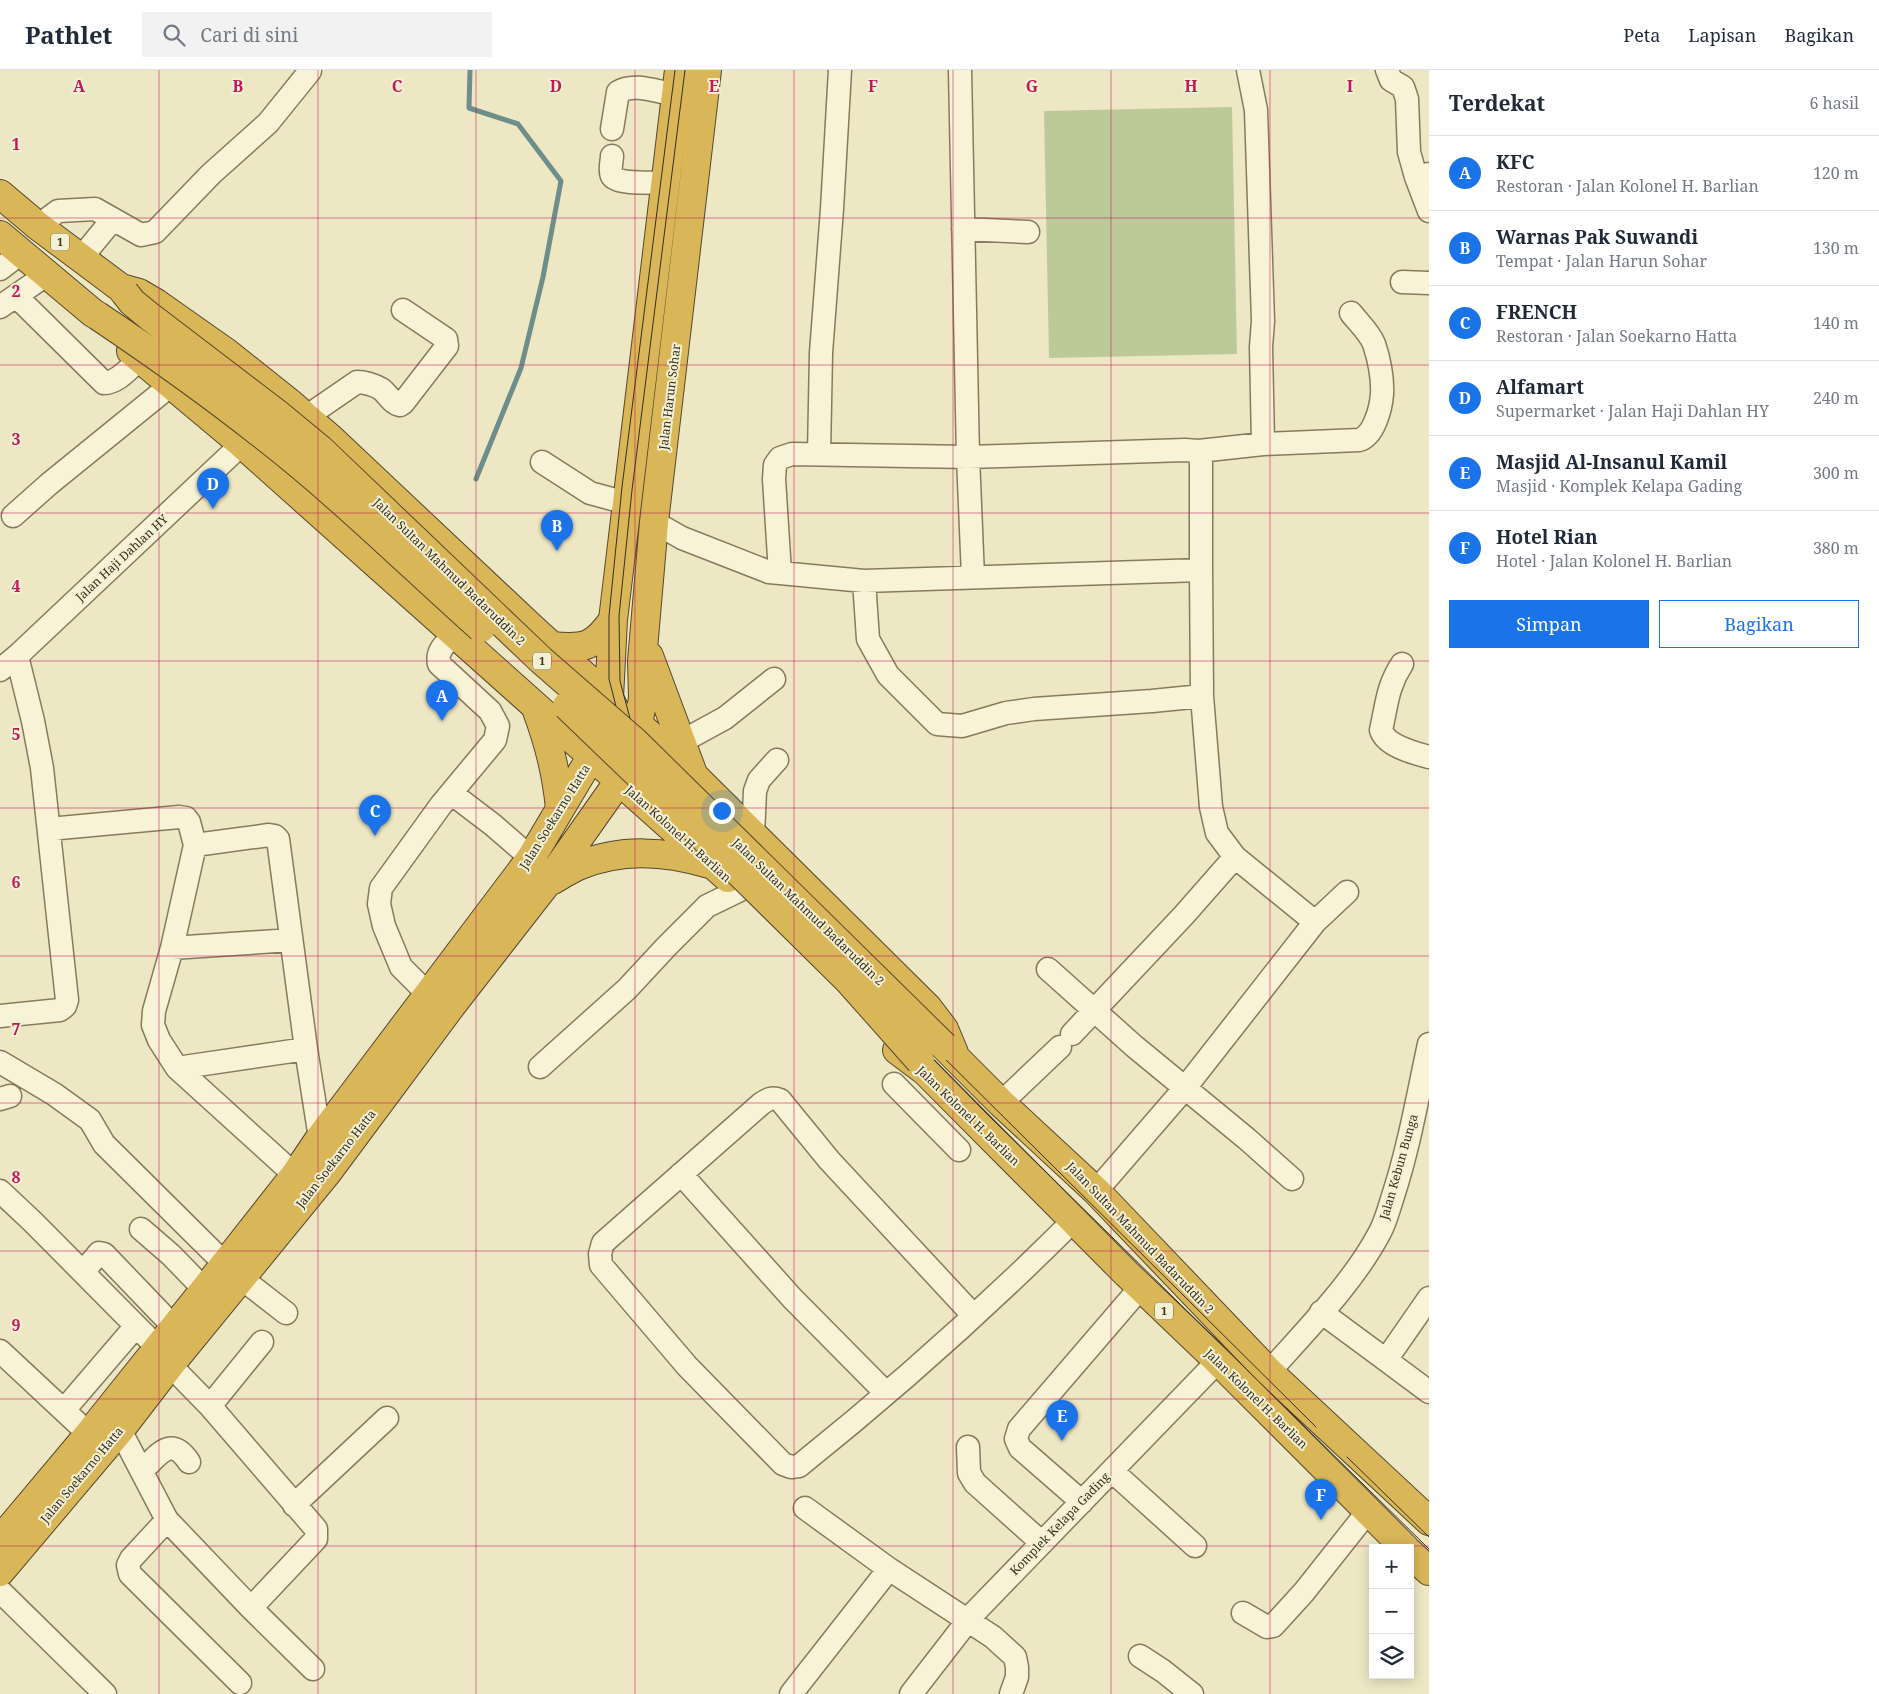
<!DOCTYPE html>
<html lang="id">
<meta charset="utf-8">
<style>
:root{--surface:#fff;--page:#f2f2f3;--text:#1f2937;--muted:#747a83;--line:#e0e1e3;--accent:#1a73e8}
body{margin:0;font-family:"Noto Serif",serif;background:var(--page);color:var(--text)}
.controls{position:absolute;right:15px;bottom:15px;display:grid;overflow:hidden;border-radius:0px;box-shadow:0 2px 12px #0003}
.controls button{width:45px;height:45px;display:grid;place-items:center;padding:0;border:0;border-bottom:1px solid var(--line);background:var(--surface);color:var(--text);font:25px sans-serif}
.you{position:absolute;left:721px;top:740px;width:18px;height:18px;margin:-12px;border:4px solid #fff;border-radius:50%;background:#1a73e8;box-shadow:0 0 0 8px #1a73e833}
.badge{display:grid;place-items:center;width:32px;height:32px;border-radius:50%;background:var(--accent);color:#fff;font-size:16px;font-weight:700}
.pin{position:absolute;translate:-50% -41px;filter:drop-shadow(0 1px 2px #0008)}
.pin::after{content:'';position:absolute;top:26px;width:18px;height:15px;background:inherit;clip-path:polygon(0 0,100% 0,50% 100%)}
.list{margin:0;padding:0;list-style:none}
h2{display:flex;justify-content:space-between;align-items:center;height:65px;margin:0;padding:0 20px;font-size:21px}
h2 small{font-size:16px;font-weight:400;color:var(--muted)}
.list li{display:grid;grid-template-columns:32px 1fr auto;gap:15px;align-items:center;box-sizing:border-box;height:75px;padding:0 20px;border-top:1px solid var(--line)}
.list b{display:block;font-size:19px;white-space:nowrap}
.list p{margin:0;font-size:16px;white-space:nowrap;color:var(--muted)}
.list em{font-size:16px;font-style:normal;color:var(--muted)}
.actions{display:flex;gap:10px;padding:15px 20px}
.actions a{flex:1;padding:11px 0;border:1px solid var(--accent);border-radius:0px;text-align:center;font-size:18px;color:var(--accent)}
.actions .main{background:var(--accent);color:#fff}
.icon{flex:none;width:28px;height:28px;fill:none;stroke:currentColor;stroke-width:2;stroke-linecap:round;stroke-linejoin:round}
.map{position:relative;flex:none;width:1429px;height:1624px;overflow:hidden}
header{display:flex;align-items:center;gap:30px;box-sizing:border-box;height:70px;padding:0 25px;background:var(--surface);border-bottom:1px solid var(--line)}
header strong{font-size:24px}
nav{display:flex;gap:28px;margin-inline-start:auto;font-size:18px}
.search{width:350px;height:45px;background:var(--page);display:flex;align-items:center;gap:12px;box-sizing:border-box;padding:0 18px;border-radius:0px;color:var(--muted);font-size:19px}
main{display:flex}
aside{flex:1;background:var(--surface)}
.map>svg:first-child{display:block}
.green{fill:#bcca99}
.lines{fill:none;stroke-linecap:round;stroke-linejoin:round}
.stream{stroke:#6d8e8b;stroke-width:5}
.minor-casing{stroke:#877a5b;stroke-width:25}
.highway-casing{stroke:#55472f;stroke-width:30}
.minor{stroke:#f8f3d7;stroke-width:22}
.highway{stroke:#d9b658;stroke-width:28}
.tram{stroke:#372f1f;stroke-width:1}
.highway-bridge-casing{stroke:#55472f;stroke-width:30;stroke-linecap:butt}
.highway-bridge{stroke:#d9b658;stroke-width:28}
.grid{fill:none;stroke:#c2185b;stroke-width:1;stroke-opacity:0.55}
.labels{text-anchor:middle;stroke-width:4;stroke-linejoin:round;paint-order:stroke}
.shield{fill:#f4f0d4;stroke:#706955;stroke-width:1}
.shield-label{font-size:11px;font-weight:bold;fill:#372f1f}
.street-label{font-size:12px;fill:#372f1f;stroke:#f4f0d4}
.grid-label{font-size:16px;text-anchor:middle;font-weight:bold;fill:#c2185b;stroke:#f4f0d4;stroke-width:4;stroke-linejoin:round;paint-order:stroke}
</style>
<header>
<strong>Pathlet</strong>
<div class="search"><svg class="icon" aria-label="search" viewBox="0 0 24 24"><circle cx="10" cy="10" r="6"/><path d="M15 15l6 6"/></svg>Cari di sini</div>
<nav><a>Peta</a><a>Lapisan</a><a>Bagikan</a></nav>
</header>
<main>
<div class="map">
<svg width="1429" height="1624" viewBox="0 0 1429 1624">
<rect width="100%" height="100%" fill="#ede7c4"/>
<path class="green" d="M1232 37 1237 284 1049 288 1044 41Z"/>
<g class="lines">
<path class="stream" d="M470 0 469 38 518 54 561 111 543 207 521 298 476 409"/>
<g class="minor-casing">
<path id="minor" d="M960 0 968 387 973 507
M1248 0 1256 40 1263 251 1261 277 1263 374 1359 370C1374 366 1381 338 1382 324 1383 309 1379 288 1374 274 1370 263 1358 252 1351 243
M1387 0 1391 10 1403 17 1407 29 1409 82 1416 107
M612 59 618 22C634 12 658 22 676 25
M612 86C612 92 609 100 612 106 617 115 655 112 666 113
M1429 104 1416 107 1429 141
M38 156 58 141 95 139 141 165 155 162 211 104 268 53 310 1
M963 159 1028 162
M81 188 113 149
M0 199 21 183
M1402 212 1429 213
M17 227 104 313C118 313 130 297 140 289
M0 237 46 205
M306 347 357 312C364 312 375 315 381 319 388 324 391 333 400 335L403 333 447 276 446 269 403 240
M1199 381 1263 374
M819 384 821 283 832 139 840 0
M542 392 590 423 627 433
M13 446 49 414 171 315
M654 452 682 468 769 502 780 503 864 511 1201 500V392L1199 381 1185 380 968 387 792 384 780 388 775 395 774 409 780 503
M1201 500 1202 626 1211 737 1217 763 1235 787 1315 852
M864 511 868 569 888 605 937 654 962 656 1006 643 1034 639 1152 631 1202 626
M1402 594C1387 617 1387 634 1381 660 1386 676 1414 683 1429 687
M0 600 17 586 242 374
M681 672 725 648 774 609
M451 723 493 755 531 788
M49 759 179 747 186 748 189 752 195 775 172 878 154 941 153 955 159 970 177 998 295 1105
M753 765 755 721 759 710 777 690
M195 775 269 765 275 766 278 769 306 979 320 1068
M172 878 291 870
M1048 899 1134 976 1247 1069 1292 1109
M429 925 401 897 384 856 379 834 381 818 441 735 495 670 498 656 490 641 439 594C436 580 446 573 456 564
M0 946 60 940 65 936 67 930 42 698 33 651 17 586
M1072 964 1184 845 1235 787
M0 992 54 1024 90 1050 104 1074 225 1194
M540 997 627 919 667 876 707 836 740 820
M177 998 306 979
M894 1014 959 1080
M0 1029 10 1026
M1001 1033 1060 977
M681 1104 792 1228 886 1323
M0 1121 33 1152 158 1278
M1096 1121 1185 1018 1315 852 1347 822
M141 1159 171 1185 205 1220
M89 1195 99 1183 104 1184 174 1257
M241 1208 286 1243
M1321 1242 1386 1290 1429 1228
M973 1245 829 1090 780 1030C772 1027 768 1029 761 1034L603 1173 600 1184 601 1195 687 1296 783 1394 791 1397 799 1396C894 1320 988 1236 1074 1150
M0 1281 89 1364
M1386 1290 1429 1322
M170 1295 210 1336 316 1459V1469L251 1538
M1269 1302C1307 1259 1354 1212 1380 1162 1386 1151 1389 1138 1393 1126 1409 1077 1418 1025 1429 974
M210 1336 262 1272
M64 1340 136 1256
M120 1360 167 1450 251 1538 313 1599
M968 1377 969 1403 975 1413 1042 1473
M142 1401C159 1384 171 1365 189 1392
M1112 1401 1195 1476
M1082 1432 1020 1378 1016 1369 1019 1359 1141 1217
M294 1435 387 1348
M805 1438 889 1499 993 1567 1015 1587 1017 1597V1607L1011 1624
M167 1450 131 1489 128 1495 130 1504 240 1613
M0 1521 105 1624
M1243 1543 1267 1557 1273 1556 1304 1522 1369 1440
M1140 1586 1163 1601 1192 1624
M791 1624 889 1499
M911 1624 973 1544 1218 1291"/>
</g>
<g class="highway-casing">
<path id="highway" d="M0 124 38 156 121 218 125 223
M0 165 93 243 98 246
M121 218 139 223 156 233 227 283 291 334 329 367 533 559 609 628 615 640
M131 281 242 374 728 808
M552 576C585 579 594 577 613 550
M649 586 692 701
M537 641C549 673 557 705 560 739
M638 654 694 706 928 938 944 959 954 983
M551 811C560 806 569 800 578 796 620 778 667 781 709 794
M944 976 1001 1033 1096 1121 1269 1302 1429 1451
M897 980 925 1001 1127 1204 1218 1291 1405 1478
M0 1470 89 1364 225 1194 295 1105 320 1068 531 788 591 687 609 628 613 550 679 0
M1410 1483 1429 1501
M0 1502 120 1360 170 1295 327 1103 452 935 547 813 619 711 638 654 643 629 642 591 654 452 707 0"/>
</g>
<use href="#minor" class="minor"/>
<use href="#highway" class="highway"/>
<path class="tram" d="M675 0 622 417 609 546V609L621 656 633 681 646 703 666 725 783 836 988 1045 1429 1479
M685 0 632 420 619 546 620 611 631 652 653 698 760 804
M915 959 1316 1357
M1347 1387 1429 1467"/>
<g class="highway-bridge-casing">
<path id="highway-bridge" d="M125 223 132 232 149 246 280 346 320 379 541 590 634 671 944 976
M98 246C153 283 208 322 260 363 338 423 408 493 481 558
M567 636 690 754 848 910 920 991"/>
</g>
<use href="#highway-bridge" class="highway-bridge"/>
</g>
<path class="grid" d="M159 0V1624M318 0V1624M476 0V1624M635 0V1624M794 0V1624M953 0V1624M1111 0V1624M1270 0V1624M0 148H1429M0 295H1429M0 443H1429M0 591H1429M0 738H1429M0 886H1429M0 1033H1429M0 1181H1429M0 1329H1429M0 1476H1429"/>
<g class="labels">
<g class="shield">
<rect x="51" y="163.5" width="18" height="17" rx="4"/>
<rect x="533" y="582.5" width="18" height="17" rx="4"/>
<rect x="1155" y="1232.5" width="18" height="17" rx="4"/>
</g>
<g class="shield-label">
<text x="60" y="176">1</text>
<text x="542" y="595">1</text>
<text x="1164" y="1245">1</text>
</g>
<g class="street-label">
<text transform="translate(670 327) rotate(-83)" y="4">Jalan Harun Sohar</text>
<text transform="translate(122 488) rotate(-43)" y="4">Jalan Haji Dahlan HY</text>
<text transform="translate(449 502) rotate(44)" y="4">Jalan Sultan Mahmud Badaruddin 2</text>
<text transform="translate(555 747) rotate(-58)" y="4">Jalan Soekarno Hatta</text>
<text transform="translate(678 764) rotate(42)" y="4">Jalan Kolonel H. Barlian</text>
<text transform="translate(808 842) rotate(44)" y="4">Jalan Sultan Mahmud Badaruddin 2</text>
<text transform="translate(968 1046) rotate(44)" y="4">Jalan Kolonel H. Barlian</text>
<text transform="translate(336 1089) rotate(-52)" y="4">Jalan Soekarno Hatta</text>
<text transform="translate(1399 1097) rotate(-74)" y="4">Jalan Kebun Bunga</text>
<text transform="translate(1140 1168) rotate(46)" y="4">Jalan Sultan Mahmud Badaruddin 2</text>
<text transform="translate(1256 1329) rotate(44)" y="4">Jalan Kolonel H. Barlian</text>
<text transform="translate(82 1405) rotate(-50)" y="4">Jalan Soekarno Hatta</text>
<text transform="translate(1060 1454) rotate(-46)" y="4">Komplek Kelapa Gading</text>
</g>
</g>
<g class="grid-label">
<text x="79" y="22">A</text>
<text x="238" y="22">B</text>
<text x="397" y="22">C</text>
<text x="556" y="22">D</text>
<text x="714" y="22">E</text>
<text x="873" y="22">F</text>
<text x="1032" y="22">G</text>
<text x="1191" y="22">H</text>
<text x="1350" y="22">I</text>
<text x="16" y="80">1</text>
<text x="16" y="227">2</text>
<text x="16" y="375">3</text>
<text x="16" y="522">4</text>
<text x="16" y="670">5</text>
<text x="16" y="818">6</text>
<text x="16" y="965">7</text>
<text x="16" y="1113">8</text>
<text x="16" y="1261">9</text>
</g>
</svg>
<div class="controls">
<button>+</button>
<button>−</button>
<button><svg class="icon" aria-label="layers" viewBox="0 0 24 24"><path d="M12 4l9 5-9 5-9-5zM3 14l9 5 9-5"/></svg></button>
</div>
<div class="you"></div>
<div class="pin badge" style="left:442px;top:651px">A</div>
<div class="pin badge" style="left:557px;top:481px">B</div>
<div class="pin badge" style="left:375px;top:766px">C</div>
<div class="pin badge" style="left:213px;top:439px">D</div>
<div class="pin badge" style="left:1062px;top:1371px">E</div>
<div class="pin badge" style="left:1321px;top:1450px">F</div>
</div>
<aside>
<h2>Terdekat<small>6 hasil</small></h2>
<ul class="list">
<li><span class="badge">A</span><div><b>KFC</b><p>Restoran · Jalan Kolonel H. Barlian</p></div><em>120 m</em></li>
<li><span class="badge">B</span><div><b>Warnas Pak Suwandi</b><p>Tempat · Jalan Harun Sohar</p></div><em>130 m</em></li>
<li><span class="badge">C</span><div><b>FRENCH</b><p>Restoran · Jalan Soekarno Hatta</p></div><em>140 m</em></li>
<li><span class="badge">D</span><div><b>Alfamart</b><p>Supermarket · Jalan Haji Dahlan HY</p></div><em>240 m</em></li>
<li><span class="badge">E</span><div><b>Masjid Al-Insanul Kamil</b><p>Masjid · Komplek Kelapa Gading</p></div><em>300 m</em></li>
<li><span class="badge">F</span><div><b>Hotel Rian</b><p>Hotel · Jalan Kolonel H. Barlian</p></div><em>380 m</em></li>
</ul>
<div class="actions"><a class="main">Simpan</a><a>Bagikan</a></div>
</aside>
</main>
